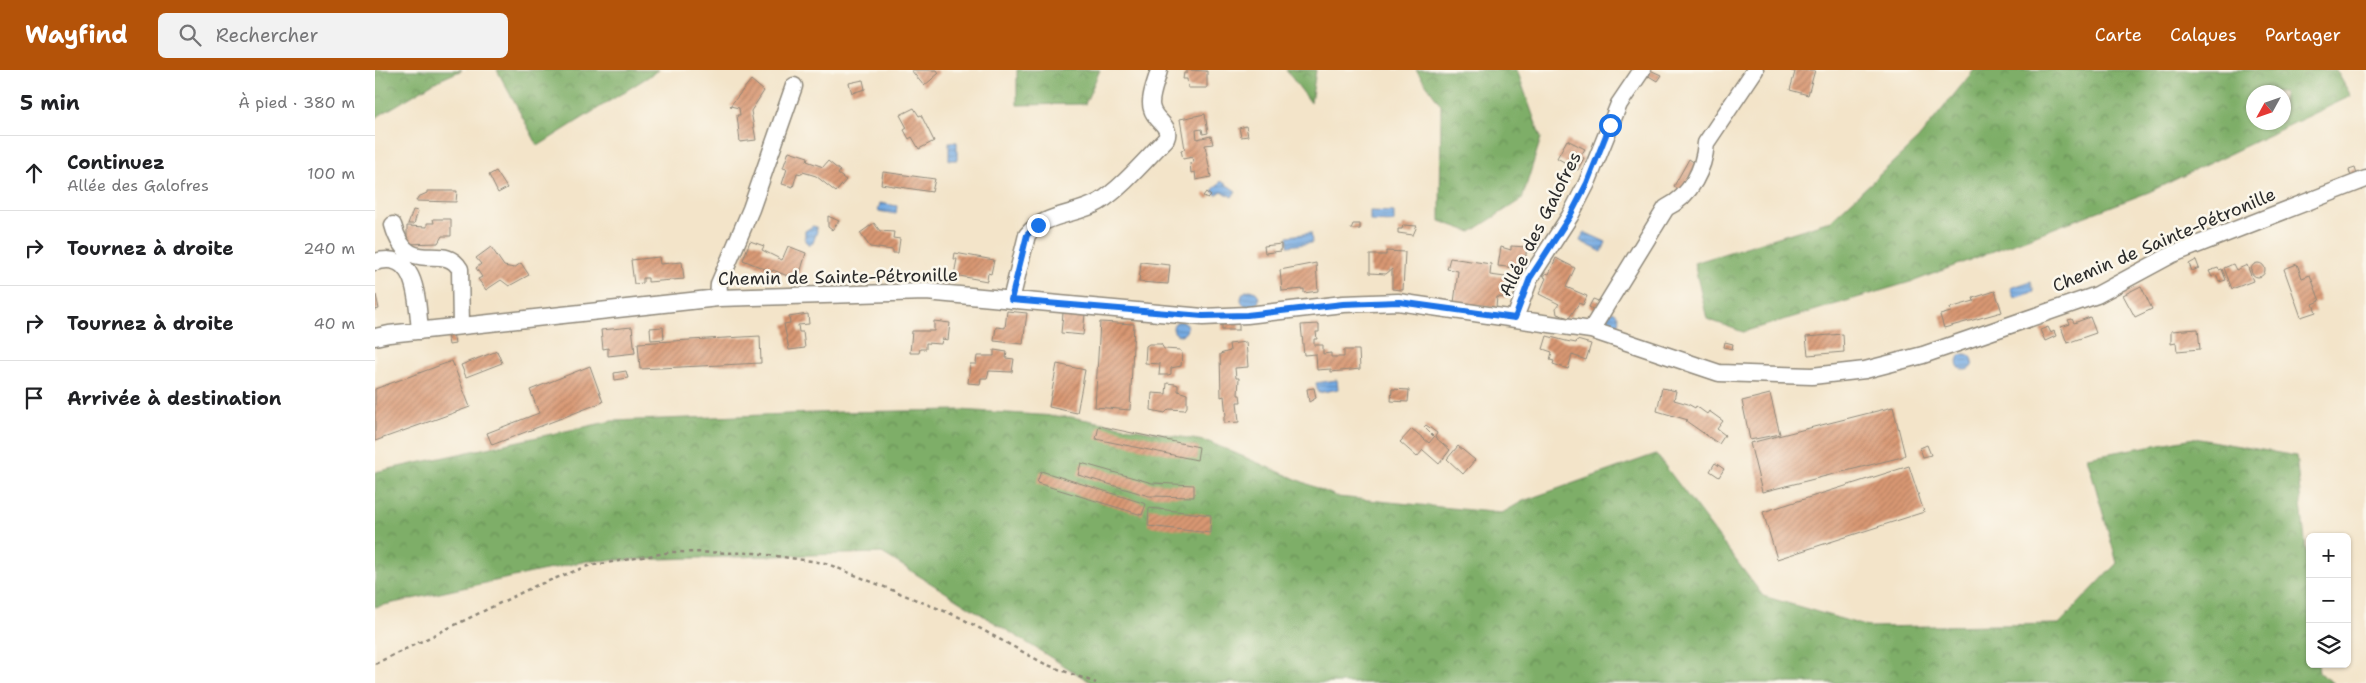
<!DOCTYPE html>
<html lang="fr">
<meta charset="utf-8">
<style>
:root{--surface:#fff;--page:#f2f2f2;--text:#202124;--muted:#757577;--line:#e0e0e0;--accent:#b45309}
body{margin:0;font-family:"Shantell Sans",sans-serif;background:var(--page);color:var(--text)}
.controls{position:absolute;right:15px;bottom:15px;display:grid;overflow:hidden;border-radius:8px;box-shadow:0 1px 4px #0004}
.controls button{width:45px;height:45px;display:grid;place-items:center;padding:0;border:0;border-bottom:1px solid var(--line);background:var(--surface);color:var(--text);font:25px sans-serif}
.compass{position:absolute;left:1871px;top:15px;width:45px;height:45px;border-radius:50%;background:var(--surface);box-shadow:0 1px 4px #0004;rotate:230deg}
.stop{position:absolute;width:15px;height:15px;margin:-11px;border:4px solid #1a73e8;border-radius:50%;background:#fff}
.stop.end{background:#1a73e8;border-color:#fff;box-shadow:0 1px 5px #0008}
.list{margin:0;padding:0;list-style:none}
h2{display:flex;justify-content:space-between;align-items:center;height:65px;margin:0;padding:0 20px;font-size:21px}
h2 small{font-size:16px;font-weight:400;color:var(--muted)}
.list li{display:grid;grid-template-columns:32px 1fr auto;gap:15px;align-items:center;box-sizing:border-box;height:75px;padding:0 20px;border-top:1px solid var(--line)}
.list b{display:block;font-size:19px;white-space:nowrap}
.list p{margin:0;font-size:16px;white-space:nowrap;color:var(--muted)}
.list em{font-size:16px;font-style:normal;color:var(--muted)}
.icon{flex:none;width:28px;height:28px;fill:none;stroke:currentColor;stroke-width:2;stroke-linecap:round;stroke-linejoin:round}
.map{position:relative;flex:none;width:1991px;height:613px;overflow:hidden}
header{display:flex;align-items:center;gap:30px;box-sizing:border-box;height:70px;padding:0 25px;background:var(--accent);color:#fff}
header strong{font-size:24px}
nav{display:flex;gap:28px;margin-inline-start:auto;font-size:18px}
.search{width:350px;height:45px;background:var(--page);display:flex;align-items:center;gap:12px;box-sizing:border-box;padding:0 18px;border-radius:8px;color:var(--muted);font-size:19px}
main{display:flex}
aside{flex:1;background:var(--surface)}
.map>svg:first-child{display:block}
.forest{fill:url(#forest-crowns);stroke:#546c4a;fill-rule:evenodd}
.water{fill:url(#water-rules);stroke:#506a87}
.building{fill:url(#building-hatch)}
.lines{fill:none;stroke-linecap:round;stroke-linejoin:round}
.minor-casing{stroke:#8f887a;stroke-width:19}
.path{stroke:#8f887a;stroke-width:2.5;stroke-dasharray:4 4;stroke-linecap:butt}
.minor{stroke:#fff;stroke-width:16}
.route{stroke:#1a73e8;stroke-width:6}
.labels{text-anchor:middle;stroke-width:5;stroke-linejoin:round;paint-order:stroke}
.street-label{font-size:18px;fill:#2b2b2b;stroke:#fbf7ec}
</style>
<header>
<strong>Wayfind</strong>
<div class="search"><svg class="icon" aria-label="search" viewBox="0 0 24 24"><circle cx="10" cy="10" r="6"/><path d="M15 15l6 6"/></svg>Rechercher</div>
<nav><a>Carte</a><a>Calques</a><a>Partager</a></nav>
</header>
<main>
<aside>
<h2>5 min<small>À pied · 380 m</small></h2>
<ul class="list">
<li><svg class="icon" aria-label="ahead" viewBox="0 0 24 24"><path d="M12 20V5M6 11l6-6 6 6"/></svg><div><b>Continuez</b><p>Allée des Galofres</p></div><em>100 m</em></li>
<li><svg class="icon" aria-label="right" viewBox="0 0 24 24"><path d="M7 20v-9h11M14 6l5 5-5 5"/></svg><div><b>Tournez à droite</b></div><em>240 m</em></li>
<li><svg class="icon" aria-label="right" viewBox="0 0 24 24"><path d="M7 20v-9h11M14 6l5 5-5 5"/></svg><div><b>Tournez à droite</b></div><em>40 m</em></li>
<li><svg class="icon" aria-label="arrive" viewBox="0 0 24 24"><path d="M6 21V4h12l-3 4 3 4H6"/></svg><div><b>Arrivée à destination</b></div></li>
</ul>
</aside>
<div class="map">
<svg width="1991" height="613" viewBox="0 0 1991 613">
<defs>
<pattern id="forest-crowns" width="20" height="18" patternUnits="userSpaceOnUse" patternTransform="scale(1.25)"><rect width="20" height="18" fill="#7eae68"/><path d="M2 6a3 3 0 1 1 6 0M12 15a3 3 0 1 1 6 0" fill="none" stroke="#678e56"/></pattern>
<pattern id="water-rules" width="6" height="5" patternUnits="userSpaceOnUse" patternTransform="scale(1.25)"><rect width="6" height="5" fill="#75aae3"/><path d="M0 2.5h6" fill="none" stroke="#608bb8"/></pattern>
<pattern id="building-hatch" width="6" height="6" patternUnits="userSpaceOnUse" patternTransform="scale(1.25)"><rect width="6" height="6" fill="#d99873"/><path d="M-1 1l2-2M0 6l6-6M5 7l2-2" fill="none" stroke="#b07c5f"/></pattern>
</defs>
<rect width="100%" height="100%" fill="#fbf7ec"/>
<filter id="ink" filterUnits="userSpaceOnUse"><feTurbulence type="fractalNoise" baseFrequency=".02" numOctaves="2"/><feDisplacementMap in="SourceGraphic" scale="10" xChannelSelector="R" yChannelSelector="G"/><feConvolveMatrix kernelMatrix="1 2 1 2 8 2 1 2 1" color-interpolation-filters="sRGB"/></filter>
<filter id="wash" filterUnits="userSpaceOnUse"><feTurbulence type="fractalNoise" baseFrequency=".0096" numOctaves="4" result="noise"/><feDisplacementMap in="SourceGraphic" scale="20" xChannelSelector="R" yChannelSelector="G"/><feGaussianBlur stdDeviation="1.12" result="paint"/><feColorMatrix in="noise" values="0 0 0 0 0 0 0 0 0 0 0 0 0 0 0 0 0 1.4 0 .05"/><feComposite in="paint" operator="in"/></filter>
<g filter="url(#wash)">
<rect width="100%" height="100%" fill="#f3e4c9"/>
<path class="forest" d="M0 0H87L62 11 0 48Z
M122 0H284L163 76Z
M642 0H725L710 34 642 35Z
M911 0H941L936 33Z
M1041 0H1142L1166 68 1147 129 1096 162 1065 151 1066 35Z
M1599 0H1961L1976 26 1774 122 1542 210 1368 262 1332 249 1319 193 1455 151 1543 69ZM1878 22H1908V52H1878Z
M585 340 696 347 834 372 963 427 1127 443 1148 431 1281 384 1388 526 1494 557 1684 554 1742 493 1712 387 1819 368 1921 386 1935 518V594H1943L1944 603 1959 613H717L507 483 212 491 0 537V402L237 351 464 342Z"/>
<path class="water" d="M574 72H582V90H574Z
M846 111 861 121 857 127 847 121 841 125 837 121Z
M505 133 522 136 521 144 503 141Z
M995 141 1019 142V152L995 151Z
M438 156 441 157 442 161 438 173 434 175 430 171V161Z
M1209 162 1231 172 1227 182 1205 171Z
M936 163 937 173 913 176V166Z
M1656 211 1659 222 1639 228 1635 218Z
M866 229a9 9 0 1 1 18 0a9 9 0 1 1-18 0Z
M1237 241C1243 243 1245 248 1243 254L1236 258 1231 257 1227 252Z
M798 258a7 7 0 1 1 14 0a7 7 0 1 1-14 0Z
M1582 292a8 8 0 1 1 16 0a8 8 0 1 1-16 0Z
M962 310 963 319 943 323 941 313Z"/>
<g id="blocks">
<path class="building" d="M536 0H562L564 3 549 16Z
M812 0 832 1V18H813L812 9H808L809 3H812Z
M1275 0 1286 5 1282 11 1272 5Z
M1414 0H1440L1433 25 1415 20 1420 2Z
M376 10 389 21 376 41 381 70 365 72 362 45H365L364 38 355 36Z
M488 10 490 19 477 23 474 13Z
M539 38 544 46 546 45 559 71 544 79 537 67 534 69 529 60 532 58 525 45Z
M830 44 833 63 828 64 827 59 821 60 822 69 836 66 838 74 830 75 836 107 821 110 820 102 816 103 815 93 818 92 817 87 808 89 806 80 810 79 805 49Z
M871 56 873 66 866 67 864 58Z
M1192 70 1210 79 1205 87 1209 88 1203 100 1182 88Z
M414 81 433 87 432 91 448 97 453 91 465 101 463 104 471 110 461 122 441 106 428 102 427 104 422 103 418 117 407 114 412 99 408 98Z
M1314 89 1323 95 1307 122 1299 116Z
M1980 98 1983 108 1977 110 1974 100Z
M121 101 132 118 123 123 114 105Z
M508 102 560 109 557 122 506 114Z
M52 121H82L81 132 41 131 43 127 52 123Z
M831 122 836 126 833 129 828 126Z
M38 140 43 141 39 154H33Z
M453 146 464 151 457 160 453 157Z
M58 149H76V166H67L63 173 32 174V156L52 157V153H59Z
M499 153 505 161 519 162 518 168 525 169 523 183H518V180L495 177 485 163Z
M978 154H985V159H976Z
M1028 155 1042 156 1038 165 1023 163V159H1027Z
M375 171 389 176 387 180 407 190 413 176 431 183 424 207 417 204 415 207 398 200 397 202 368 190Z
M906 174V181L890 183 889 176Z
M1136 176 1152 177 1149 199 1123 196 1126 177 1136 180Z
M116 177 129 196 139 198 146 193 154 205 134 216 126 210 111 220 103 209 107 207 101 198 106 194 101 188Z
M1011 181 1030 182 1028 220 1017 219V199L1011 204 995 203V185H1011Z
M580 183 619 190 616 204 613 203 612 211 579 205 582 189H579Z
M284 187 285 194 307 192 309 209 273 212V208H268V213L259 214 256 190Z
M1075 188 1116 194 1115 205 1130 207V212L1133 213 1131 228 1122 227 1121 238 1079 233 1083 201 1072 199Z
M1181 188 1200 198 1191 217 1212 226 1208 235 1204 233 1194 248 1182 244 1181 238 1184 234 1164 224 1171 208 1169 207 1171 203 1174 204Z
M1821 190 1824 198 1817 201 1814 194Z
M766 192 795 195 793 214 764 212Z
M941 193 943 221 929 223V219L907 221 905 200Z
M1876 200a7 7 0 1 1 14 0a7 7 0 1 1-14 0Z
M1858 194 1861 200 1872 195 1878 211 1857 219 1849 198Z
M1922 194 1927 208 1935 205 1945 231 1938 234 1941 242 1926 247 1909 199Z
M1843 198 1844 200 1847 199 1851 210 1844 212 1841 205 1837 207 1834 201Z
M1138.5 214a4.5 4.5 0 1 1 9 0a4.5 4.5 0 1 1-9 0Z
M1766 216 1777 239 1760 247 1748 225Z
M1620 221 1627 242 1569 258 1565 245 1576 242 1575 238 1599 231 1598 228Z
M1 225 4 239 0 240V226Z
M1218 229 1226 232 1220 240 1214 237Z
M632 241 652 243 648 274 619 271 621 257 630 258Z
M688 243 710 244 708 265 686 263Z
M433 244 434 254 423 255 424 262H428L430 278 414 280 409 254 415 253 414 247Z
M1715 247 1721 263 1692 273 1686 257 1695 254 1693 250 1697 249 1699 253Z
M559 251 575 253 573 270 567 269 566 274 551 273V279H545L544 283H535L537 261H559Z
M864 251V260H847V252Z
M725 252 759 254 755 340 720 337Z
M944 254V262H941L942 269H939V275H948V284L956 283V287H969V280H984L985 299 956 302V299L942 300 941 284 929 285 926 255Z
M257 257 260 283 233 286V278L228 279 226 260Z
M288 257 289 269 276 270 275 258Z
M1673 257 1676 263 1679 261 1681 266 1670 271 1665 260Z
M1823 259 1825 279 1802 281 1801 273 1796 274V261Z
M78 263 80 274 74 275 72 264Z
M1468 264 1469 282 1433 285 1431 267Z
M385 266 386 293 265 299 263 273Z
M1172 266 1191 271 1201 273 1202 270 1216 274 1211 290 1197 285 1193 299 1178 294 1179 291 1175 290 1177 282 1168 279Z
M871 272 873 297 860 298 861 308H864L863 325H865L866 332H862L864 352 849 353V346H851L849 326 846 327 845 284 855 281 854 274Z
M1350 272 1358 274 1357 279 1349 277Z
M774 274H786L789 279 805 280 807 283 806 296 796 298V304L793 305H784L785 294 770 293 771 276Z
M619 280 632 282 631 288 639 289 637 302 614 301 612 308H606L605 314 593 313 595 294H601L602 286H619Z
M122 281 127 293 91 307 86 295Z
M77 291 95 337 0 371V319Z
M682 294 710 300 702 343 674 337Z
M215 296 228 332 117 375 112 363 164 343 155 320Z
M251 301 253 308 240 310 239 303Z
M792 313 800 314 803 315V321L812 324V337L810 340 794 339 790 343 776 340 777 323 791 324Z
M939 318 941 328 934 332 932 319Z
M1287 318 1301 321 1299 330 1313 334 1320 338 1321 336 1332 344 1334 341 1348 351 1342 359 1350 365 1344 374 1311 351 1313 350 1282 341Z
M1017 319 1034 320 1033 332 1016 331Z
M1395 324 1405 364 1375 370 1367 331Z
M1518 337 1530 385 1527 387 1387 422 1375 373Z
M1051 355 1062 363 1060 367 1075 380 1064 394 1048 380 1042 387 1025 372 1037 359 1054 373 1059 367 1049 357Z
M724 356 824 377 822 390 721 369Z
M1552 375 1556 385 1548 387 1545 378Z
M1083 376 1100 390 1088 404 1072 389Z
M706 393 777 413 819 415V427L774 426 703 405Z
M1340 393 1349 399 1344 407 1335 401Z
M1534 396 1549 442 1402 489 1388 442Z
M666 401 771 434 767 445 662 413Z
M774 438 836 445 835 463 773 456Z"/>
</g>
</g>
<g filter="url(#ink)">
<use href="#blocks" fill-opacity="0" stroke="#8f887a" stroke-width="1"/>
<g class="lines">
<g class="minor-casing">
<path id="minor" d="M18 155C33 210 68 170 85 199L86 256
M0 192C43 179 42 233 45 261
M343 228 344 214 376 139 419 16
M636 230 652 165C668 144 702 145 724 132 746 119 772 88 791 69 797 56 780 51 777 39 773 29 782 10 784 0
M1140 248 1155 208 1195 146 1212 113 1244 34 1267 0
M1216 260 1291 138C1316 126 1329 99 1331 73L1380 0
M0 267 14 264 343 228 551 222 828 247 872 245 968 234 1023 232 1216 260 1344 303 1437 306 1490 300 1548 285 1722 225 1798 184 1991 109"/>
</g>
<path class="path" d="M0 594 160 516 213 496 297 482 380 483 450 493 584 547 670 594 721 613"/>
<use href="#minor" class="minor"/>
</g>
</g>
<g class="lines" filter="url(#ink)">
<path class="route" d="M663 155 652 165 636 230 828 246 872 245 968 234 1024 232 1140 248 1155 208 1195 146 1212 113 1235 55"/>
</g>
<g class="labels">
<g class="street-label">
<text transform="translate(1165 154) rotate(-63)" y="6">Allée des Galofres</text>
<text transform="translate(1789 170) rotate(-23)" y="6">Chemin de Sainte-Pétronille</text>
<text transform="translate(463 207) rotate(-1)" y="6">Chemin de Sainte-Pétronille</text>
</g>
</g>
</svg>
<div class="controls">
<button>+</button>
<button>−</button>
<button><svg class="icon" aria-label="layers" viewBox="0 0 24 24"><path d="M12 4l9 5-9 5-9-5zM3 14l9 5 9-5"/></svg></button>
</div>
<svg class="compass" viewBox="-18 -18 36 36"><path d="M0-13l5 13h-10z" fill="#e53935"/><path d="M0 13l5-13h-10z" fill="#757577"/></svg>
<div class="stop" style="left:1235px;top:55px"></div>
<div class="stop end" style="left:663px;top:155px"></div>
</div>
</main>
